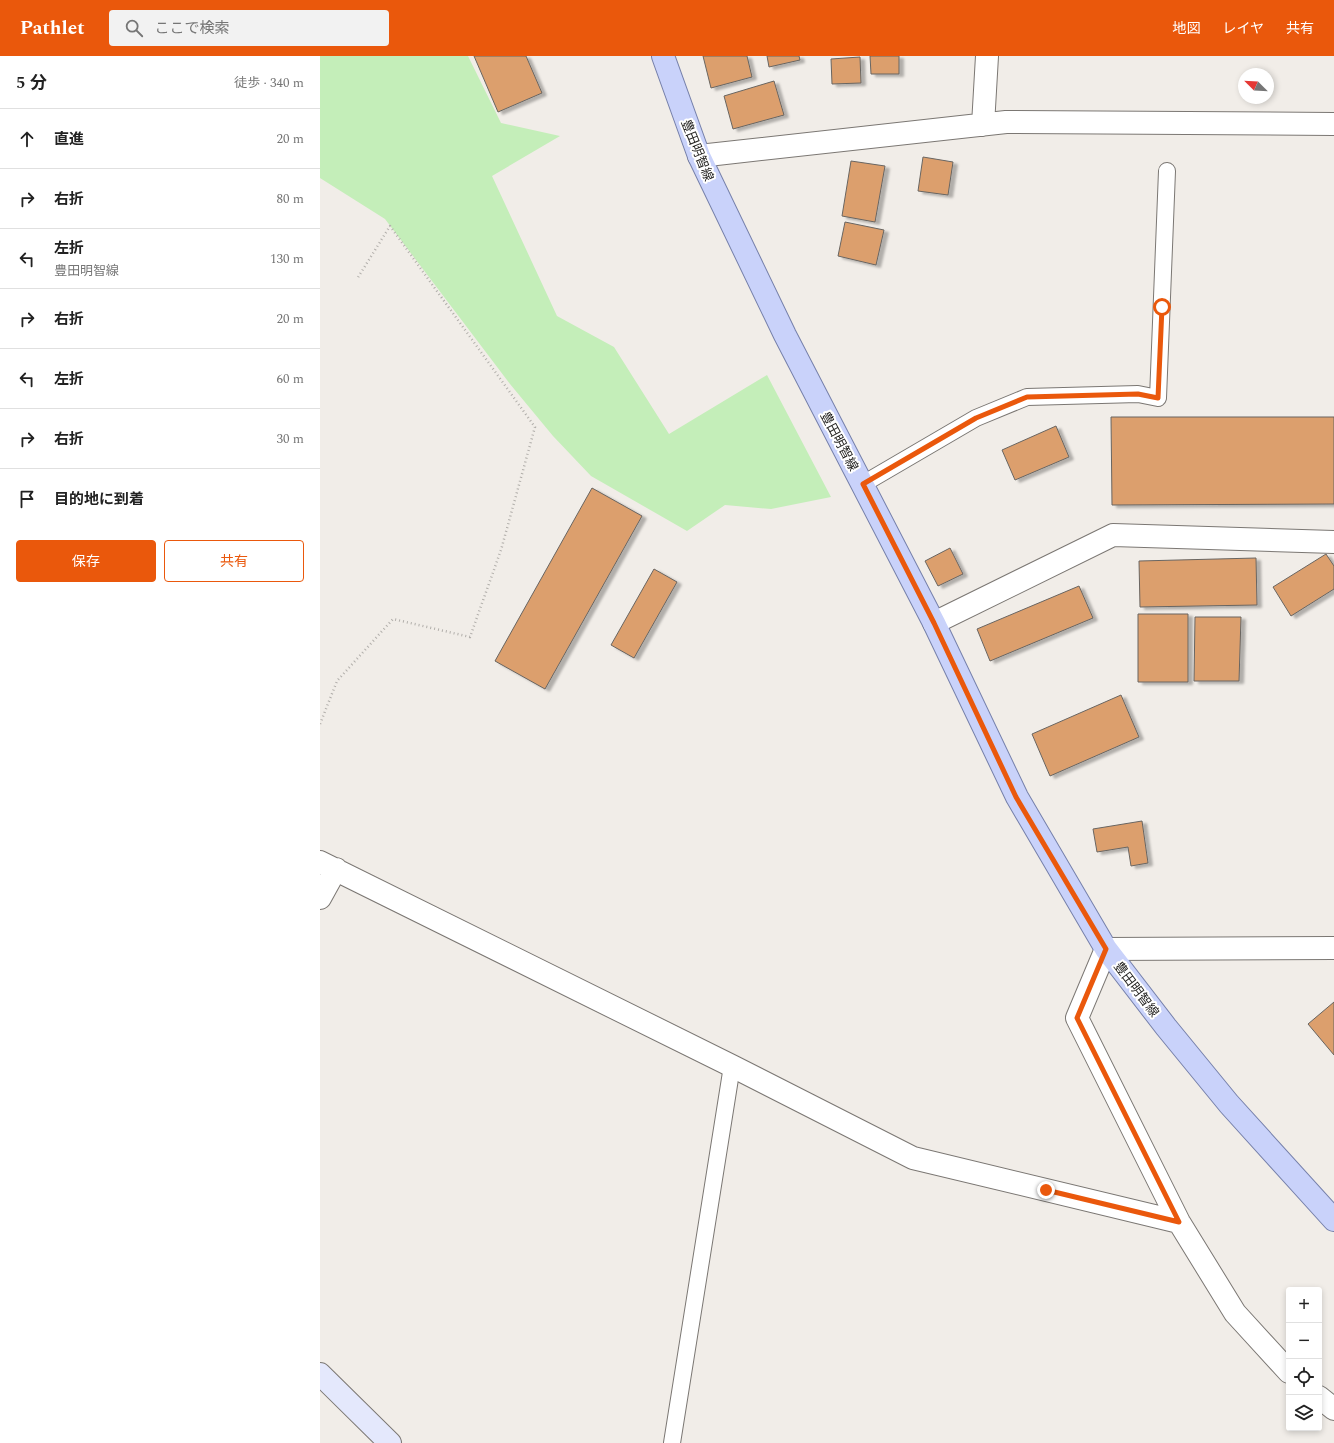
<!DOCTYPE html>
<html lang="ja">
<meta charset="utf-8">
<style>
:root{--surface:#fff;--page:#f2f2f2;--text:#222;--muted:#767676;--line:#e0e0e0;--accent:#ea580c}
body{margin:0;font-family:Spectral,"Noto Sans JP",serif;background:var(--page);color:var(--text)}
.controls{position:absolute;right:12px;bottom:12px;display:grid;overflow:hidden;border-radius:4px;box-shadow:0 2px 6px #0003}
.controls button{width:36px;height:36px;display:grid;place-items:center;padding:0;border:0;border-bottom:1px solid var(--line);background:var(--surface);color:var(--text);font:20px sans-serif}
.compass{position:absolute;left:918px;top:12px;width:36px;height:36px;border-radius:50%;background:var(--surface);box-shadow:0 2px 6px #0003;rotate:294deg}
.stop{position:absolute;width:12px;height:12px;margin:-9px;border:3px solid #ea580c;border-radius:50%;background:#fff}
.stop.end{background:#ea580c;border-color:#fff;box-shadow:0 1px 4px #0008}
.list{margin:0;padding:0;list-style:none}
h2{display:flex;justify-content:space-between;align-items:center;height:52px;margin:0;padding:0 16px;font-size:17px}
h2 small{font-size:13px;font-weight:400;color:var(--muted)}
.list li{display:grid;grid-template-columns:26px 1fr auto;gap:12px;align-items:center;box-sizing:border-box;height:60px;padding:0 16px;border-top:1px solid var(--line)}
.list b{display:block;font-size:15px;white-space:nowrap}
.list p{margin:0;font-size:13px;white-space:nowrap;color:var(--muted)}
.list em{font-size:13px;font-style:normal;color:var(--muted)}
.actions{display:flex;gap:8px;padding:12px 16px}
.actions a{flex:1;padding:9px 0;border:1px solid var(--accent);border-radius:4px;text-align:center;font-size:14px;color:var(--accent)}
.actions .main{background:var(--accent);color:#fff}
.icon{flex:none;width:22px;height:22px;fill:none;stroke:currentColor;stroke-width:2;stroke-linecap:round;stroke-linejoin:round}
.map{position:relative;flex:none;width:1014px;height:1387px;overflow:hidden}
header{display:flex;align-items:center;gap:24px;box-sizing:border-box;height:56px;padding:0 20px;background:var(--accent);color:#fff}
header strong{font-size:19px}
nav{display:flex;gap:22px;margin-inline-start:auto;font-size:14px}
.search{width:280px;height:36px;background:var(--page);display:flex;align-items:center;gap:10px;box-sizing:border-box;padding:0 14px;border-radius:4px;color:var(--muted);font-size:15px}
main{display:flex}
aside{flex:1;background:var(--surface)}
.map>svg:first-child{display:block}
.green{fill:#c4eeb9}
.building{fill:#dc9f6d;stroke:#696561;filter:url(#shadow)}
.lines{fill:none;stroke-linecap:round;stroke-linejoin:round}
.service-casing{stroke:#7b7773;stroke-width:18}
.minor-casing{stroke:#7b7773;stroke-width:24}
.secondary-casing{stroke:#7b7773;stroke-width:24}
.primary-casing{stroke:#7680aa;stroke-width:24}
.path{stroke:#b1aeaa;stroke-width:2.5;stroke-dasharray:1 3;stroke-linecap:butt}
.service{stroke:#fff;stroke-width:16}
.minor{stroke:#fff;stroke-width:22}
.secondary{stroke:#e4e8fc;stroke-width:22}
.primary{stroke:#c9d2fa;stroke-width:22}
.route{stroke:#ea580c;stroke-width:5}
.labels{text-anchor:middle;stroke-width:4;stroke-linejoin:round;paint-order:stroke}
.street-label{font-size:13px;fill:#1f1e1c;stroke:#fff}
</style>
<header>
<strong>Pathlet</strong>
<div class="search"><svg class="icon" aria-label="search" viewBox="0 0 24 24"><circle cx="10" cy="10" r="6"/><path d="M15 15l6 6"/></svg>ここで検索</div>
<nav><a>地図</a><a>レイヤ</a><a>共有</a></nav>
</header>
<main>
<aside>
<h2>5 分<small>徒歩 · 340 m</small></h2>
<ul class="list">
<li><svg class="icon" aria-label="ahead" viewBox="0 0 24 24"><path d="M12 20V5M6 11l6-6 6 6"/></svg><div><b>直進</b></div><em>20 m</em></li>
<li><svg class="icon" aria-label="right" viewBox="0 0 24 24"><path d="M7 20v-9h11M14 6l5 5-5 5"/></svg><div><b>右折</b></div><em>80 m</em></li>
<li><svg class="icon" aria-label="left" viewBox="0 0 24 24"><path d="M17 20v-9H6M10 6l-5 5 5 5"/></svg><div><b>左折</b><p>豊田明智線</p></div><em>130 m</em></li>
<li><svg class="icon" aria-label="right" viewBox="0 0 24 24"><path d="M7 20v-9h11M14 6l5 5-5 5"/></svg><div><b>右折</b></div><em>20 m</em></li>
<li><svg class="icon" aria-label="left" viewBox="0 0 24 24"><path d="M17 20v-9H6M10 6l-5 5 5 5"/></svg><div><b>左折</b></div><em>60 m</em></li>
<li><svg class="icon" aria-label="right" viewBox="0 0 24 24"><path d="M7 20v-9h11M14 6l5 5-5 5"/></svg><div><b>右折</b></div><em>30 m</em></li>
<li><svg class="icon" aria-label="arrive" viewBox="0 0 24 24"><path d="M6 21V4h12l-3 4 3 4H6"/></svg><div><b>目的地に到着</b></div></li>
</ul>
<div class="actions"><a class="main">保存</a><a>共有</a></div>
</aside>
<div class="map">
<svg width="1014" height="1387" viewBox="0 0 1014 1387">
<defs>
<filter id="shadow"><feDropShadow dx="4.5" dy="2.5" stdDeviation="1" flood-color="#0004"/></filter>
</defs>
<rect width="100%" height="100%" fill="#f1ede8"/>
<path class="green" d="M0 0H148L181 67 240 80 172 120 237 260 294 291 349 378 447 319 511 441 451 453 405 449 367 475 271 420 233 380 190 328 65 163 0 122Z"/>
<path class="building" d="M154 0H206L222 37 178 56Z
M383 0H427L432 21 391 32Z
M447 0H479L480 4 449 11Z
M550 0H579V18H551Z
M540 1 541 27 512 28 511 3Z
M454 25 464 59 413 73 404 40Z
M603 101 633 106 628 139 598 135Z
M531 105 565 110 555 166 522 160Z
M525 166 564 174 556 209 518 200Z
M791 361H1014V448L792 449Z
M736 370 749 401 695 424 682 394Z
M272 432 322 460 225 633 175 605Z
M630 492 643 518 618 530 605 505Z
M1006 498 1014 510V533L971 560 953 531Z
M936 502 937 549 820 551 819 505Z
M334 513 357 526 314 602 291 589Z
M759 530 773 562 670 605 657 573Z
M818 558H868V626H818Z
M875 561H921L919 625H874Z
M801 639 819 681 730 720 712 678Z
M822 765 828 807 811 810 808 791 777 796 773 773Z
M1014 946V999L988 968Z"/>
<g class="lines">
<g class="service-casing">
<path id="service" d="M543 428 656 362 707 341 818 338 838 342 847 115
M352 1387 412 1010"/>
</g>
<g class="minor-casing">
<path id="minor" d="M663 69 667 0
M379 100 686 66 1014 68
M614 567 793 479 1014 486
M0 806 412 1010 593 1102 859 1166
M0 842 16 813
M969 1316 915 1257 859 1166 757 962 786 893 1014 892
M999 1341 1014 1353"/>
</g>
<g class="secondary-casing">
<path id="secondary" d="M0 1318 70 1387"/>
</g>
<g class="primary-casing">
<path id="primary" d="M343 0 379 100 465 279 614 567 697 741 786 893 846 971 909 1048 1014 1164"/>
</g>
<path class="path" d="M0 668 17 625 73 563 150 581 181 494 215 371 70 170 37 223"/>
<use href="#service" class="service"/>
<use href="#minor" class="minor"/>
<use href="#secondary" class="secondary"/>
<use href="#primary" class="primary"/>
</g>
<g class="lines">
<path class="route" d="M726 1134 859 1166 757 962 786 893 696 741 614 567 543 428 656 362 707 341 818 338 838 342 842 251"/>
</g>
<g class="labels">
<g class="street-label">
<text transform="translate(378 94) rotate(68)" y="5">豊田明智線</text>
<text transform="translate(520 385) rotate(62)" y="5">豊田明智線</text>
<text transform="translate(817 933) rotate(53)" y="5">豊田明智線</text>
</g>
</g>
</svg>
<div class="controls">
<button>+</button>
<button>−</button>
<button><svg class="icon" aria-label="locate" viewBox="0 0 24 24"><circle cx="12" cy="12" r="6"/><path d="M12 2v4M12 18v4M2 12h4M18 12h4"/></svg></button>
<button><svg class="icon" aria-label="layers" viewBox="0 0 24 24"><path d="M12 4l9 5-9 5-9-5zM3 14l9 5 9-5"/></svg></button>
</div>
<svg class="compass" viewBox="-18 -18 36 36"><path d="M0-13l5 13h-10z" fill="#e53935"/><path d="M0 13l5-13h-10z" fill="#767676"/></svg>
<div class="stop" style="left:842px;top:251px"></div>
<div class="stop end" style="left:726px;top:1134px"></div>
</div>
</main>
